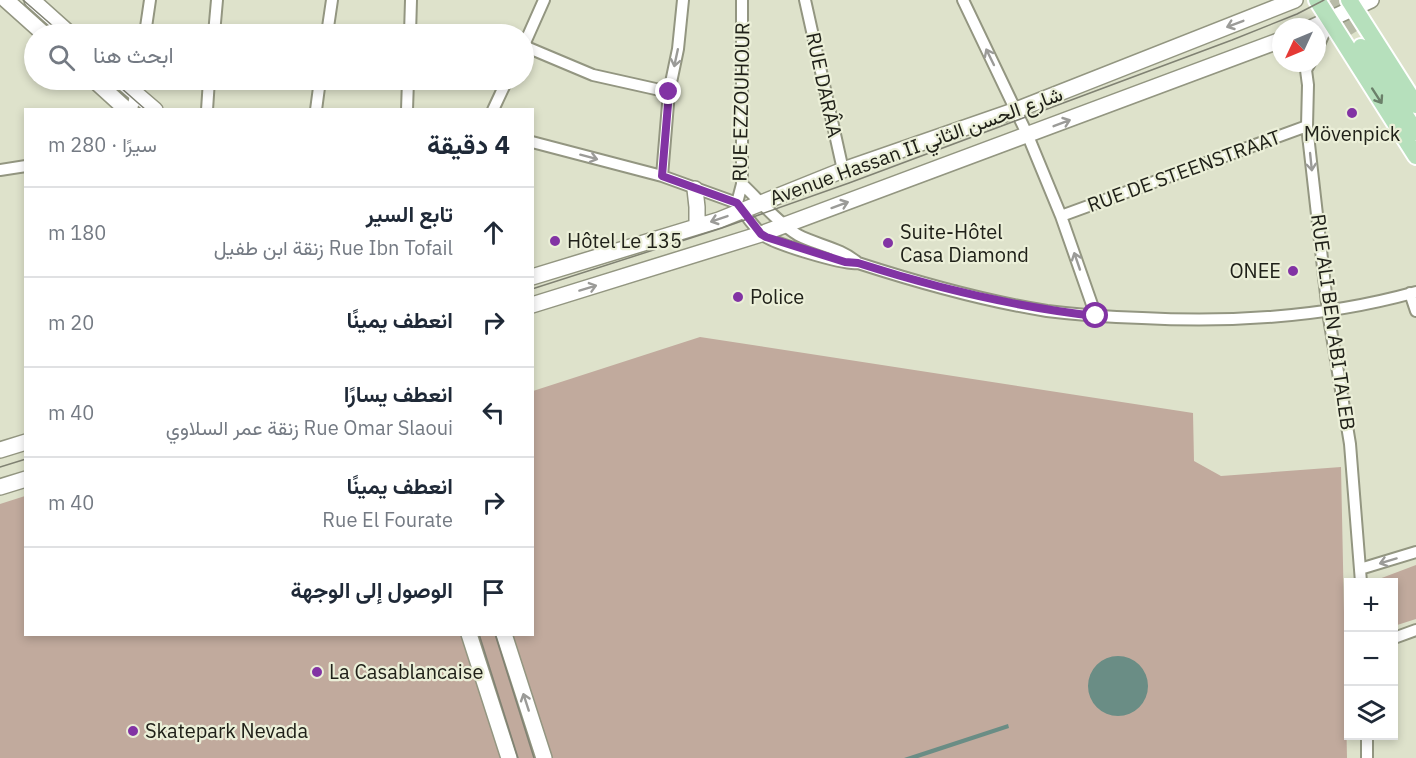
<!DOCTYPE html>
<html lang="ar">
<meta charset="utf-8">
<style>
:root{--surface:#fff;--page:#f2f2f3;--text:#1f2937;--muted:#747a83;--line:#e0e1e3}
body{margin:0;font-family:"IBM Plex Sans",Vazirmatn,sans-serif;background:var(--page);color:var(--text);direction:rtl}
.controls{position:absolute;right:18px;bottom:18px;display:grid;overflow:hidden;border-radius:0px;box-shadow:0 3px 9px #0003}
.controls button{width:54px;height:54px;display:grid;place-items:center;padding:0;border:0;border-bottom:2px solid var(--line);background:var(--surface);color:var(--text);font:30px sans-serif}
.compass{position:absolute;left:1272px;top:18px;width:54px;height:54px;border-radius:50%;background:var(--surface);box-shadow:0 3px 9px #0003;rotate:226deg}
.stop{position:absolute;width:18px;height:18px;margin:-14px;border:4px solid #8233a4;border-radius:50%;background:#fff}
.stop.end{background:#8233a4;border-color:#fff;box-shadow:0 2px 6px #0008}
.list{margin:0;padding:0;list-style:none}
h2{display:flex;justify-content:space-between;align-items:center;height:78px;margin:0;padding:0 24px;font-size:26px}
h2 small{font-size:20px;font-weight:400;color:var(--muted)}
.list li{display:grid;grid-template-columns:39px 1fr auto;gap:18px;align-items:center;box-sizing:border-box;height:90px;padding:0 24px;border-top:2px solid var(--line)}
.list b{display:block;font-size:22px;white-space:nowrap}
.list p{margin:0;font-size:20px;white-space:nowrap;color:var(--muted)}
.list em{font-size:20px;font-style:normal;color:var(--muted)}
.icon{flex:none;width:33px;height:33px;fill:none;stroke:currentColor;stroke-width:2;stroke-linecap:round;stroke-linejoin:round}
.map{position:relative;flex:none;width:1416px;height:758px;overflow:hidden;direction:ltr}
.search{position:absolute;background:var(--surface);box-shadow:0 3px 9px #0003;left:24px;top:24px;width:510px;height:66px;display:flex;align-items:center;gap:15px;box-sizing:border-box;padding:0 21px;border-radius:33px;color:var(--muted);font-size:22px}
.panel{position:absolute;background:var(--surface);box-shadow:0 3px 9px #0003;left:24px;top:108px;width:510px;height:528px;border-radius:0px;direction:rtl}
.map>svg:first-child{display:block}
.green{fill:#c1aa9d}
.water{fill:#6a8d85}
.lines{fill:none;stroke-linecap:round;stroke-linejoin:round}
.primary-tunnel{stroke:#b8bba7;stroke-width:16;stroke-dasharray:16 8;stroke-linecap:butt}
.minor-casing{stroke:#939681;stroke-width:14}
.secondary-casing{stroke:#939681;stroke-width:18}
.primary-casing{stroke:#fff;stroke-width:20}
.minor{stroke:#fff;stroke-width:10}
.secondary{stroke:#fff;stroke-width:15}
.primary{stroke:#b6e0bc;stroke-width:16}
.tram{stroke:#808273;stroke-width:1.5}
.oneway{stroke:#9b9b98}
.oneway2{stroke:#6b806a}
.route{stroke:#8233a4;stroke-width:8}
.poi-dot{fill:#8233a4;stroke:#ebefd8;stroke-width:2}
.labels{text-anchor:middle;stroke-width:4.5;stroke-linejoin:round;paint-order:stroke}
.street-label{font-size:20px;fill:#202119;stroke:#ebefd8}
.poi-label{font-size:20px;fill:#202119;stroke:#ebefd8;text-anchor:start}
</style>
<div class="map">
<svg width="1416" height="758" viewBox="0 0 1416 758">
<rect width="100%" height="100%" fill="#dee2cb"/>
<path class="green" d="M700 337 1193 413 1194 461 1221 476 1341 467 1347 758H0V504L25 496 26 634H532L533 391Z
M1416 565V619L1394 626V582H1379V579Z"/>
<path class="water" d="M1088 686a30 30 0 1 1 60 0a30 30 0 1 1-60 0Z
M1008 724 1009 728 918 758H904Z"/>
<g class="lines">
<path class="primary-tunnel" d="M1331 0 1361 47"/>
<g class="minor-casing">
<path id="minor" d="M805 0 843 170
M963 0 1028 136 1061 216 1096 316
M145 34 150 0
M214 34 217 0
M327 34 332 0
M410 34 411 0
M524 45 544 0
M524 46 593 75 669 92
M1317 49 1330 20
M1310 63 1306 70 1308 85 1307 126 1328 312 1350 444 1361 582
M132 110 138 80
M207 110 209 80
M316 110 320 80
M407 110 408 80
M493 110 507 80
M532 142 662 176 737 203
M0 170 26 166
M662 176 669 92 678 49 683 0
M742 184C760 201 777 222 798 235 817 245 841 248 858 263 920 283 983 301 1047 311 1079 315 1110 317 1142 318 1235 323 1326 317 1416 292
M737 203 742 184V0
M739 206C746 215 754 228 763 235 774 244 844 265 857 263
M1061 216 1307 126
M1410 293 1416 311
M1360 569 1416 552
M1394 638 1416 630
M1367 736V758"/>
</g>
<g class="secondary-casing">
<path id="secondary" d="M6 0 44 34
M32 0 70 34
M1313 27 1371 0
M94 80 127 110
M120 80 155 110
M695 189 697 207V226
M532 277 719 220 843 170 1016 110 1295 0
M532 305 761 234 1281 40
M0 450 26 442
M0 487 26 479
M469 634 509 758
M504 634 544 758"/>
</g>
<g class="primary-casing">
<path id="primary" d="M1317 0 1416 156
M1349 0 1416 105
M1361 47 1416 132"/>
</g>
<use href="#minor" class="minor"/>
<use href="#secondary" class="secondary"/>
<use href="#primary" class="primary"/>
<path class="tram" d="M23 0 62 34
M112 80 146 110
M532 289 722 228 849 183 1232 40 1297 14 1324 0
M0 467 26 459
M479 634 518 758
M495 634 534 758"/>
</g>
<defs><path id="oneway-shaft" d="M-6 0H5M1.5-3L5.5 0L1.5 3" fill="none" stroke-width="1.6" stroke-linecap="round" stroke-linejoin="round" transform="scale(1.5)"/></defs>
<g class="oneway">
<use href="#oneway-shaft" transform="translate(1235 24) rotate(159)"/>
<use href="#oneway-shaft" transform="translate(990 57) rotate(-116)"/>
<use href="#oneway-shaft" transform="translate(676 58) rotate(102)"/>
<use href="#oneway-shaft" transform="translate(1062 123) rotate(-21)"/>
<use href="#oneway-shaft" transform="translate(589 157) rotate(15)"/>
<use href="#oneway-shaft" transform="translate(1311 162) rotate(84)"/>
<use href="#oneway-shaft" transform="translate(840 205) rotate(-20)"/>
<use href="#oneway-shaft" transform="translate(719 219) rotate(161)"/>
<use href="#oneway-shaft" transform="translate(1077 261) rotate(-109)"/>
<use href="#oneway-shaft" transform="translate(588 288) rotate(-17)"/>
<use href="#oneway-shaft" transform="translate(1388 561) rotate(163)"/>
<use href="#oneway-shaft" transform="translate(526 702) rotate(-108)"/>
</g>
<use class="oneway2" href="#oneway-shaft" transform="translate(1377 96) rotate(57)"/>
<g class="lines">
<path class="route" d="M669 92 662 176 737 203 761 234 766 237 845 262 858 263C936 288 1015 307 1096 316"/>
</g>
<g class="poi-dot">
<circle cx="1352" cy="113" r="6"/>
<circle cx="555" cy="241" r="6"/>
<circle cx="888" cy="243" r="6"/>
<circle cx="1293" cy="271" r="6"/>
<circle cx="738" cy="297" r="6"/>
<circle cx="317" cy="672" r="6"/>
<circle cx="133" cy="731" r="6"/>
</g>
<g class="labels">
<g class="street-label">
<text transform="translate(824 85) rotate(78)" y="7">RUE DARÂA</text>
<text transform="translate(741 102) rotate(-89)" y="7">RUE EZZOUHOUR</text>
<text transform="translate(916 146) rotate(-20)" y="7">Avenue Hassan II شارع الحسن الثاني</text>
<text transform="translate(1184 171) rotate(-20)" y="7">RUE DE STEENSTRAAT</text>
<text transform="translate(1333 322) rotate(82)" y="7">RUE ALI BEN ABI TALEB</text>
</g>
<g class="poi-label">
<text x="1352" y="141" text-anchor="middle">Mövenpick</text>
<text x="900" y="239">Suite-Hôtel<tspan x="900" dy="23">Casa Diamond</tspan></text>
<text x="567" y="248">Hôtel Le 135</text>
<text x="1281" y="278" text-anchor="end">ONEE</text>
<text x="750" y="304">Police</text>
<text x="329" y="679">La Casablancaise</text>
<text x="145" y="738">Skatepark Nevada</text>
</g>
</g>
</svg>
<div class="controls">
<button>+</button>
<button>−</button>
<button><svg class="icon" aria-label="layers" viewBox="0 0 24 24"><path d="M12 4l9 5-9 5-9-5zM3 14l9 5 9-5"/></svg></button>
</div>
<svg class="compass" viewBox="-18 -18 36 36"><path d="M0-13l5 13h-10z" fill="#e53935"/><path d="M0 13l5-13h-10z" fill="#747a83"/></svg>
<div class="stop" style="left:1096px;top:316px"></div>
<div class="stop end" style="left:669px;top:92px"></div>
<div class="search"><svg class="icon" aria-label="search" viewBox="0 0 24 24"><circle cx="10" cy="10" r="6"/><path d="M15 15l6 6"/></svg>ابحث هنا</div>
<section class="panel">
<h2>4 دقيقة<small>سيرًا · 280 m</small></h2>
<ul class="list">
<li><svg class="icon" aria-label="ahead" viewBox="0 0 24 24"><path d="M12 20V5M6 11l6-6 6 6"/></svg><div><b>تابع السير</b><p>Rue Ibn Tofail زنقة ابن طفيل</p></div><em>180 m</em></li>
<li><svg class="icon" aria-label="right" viewBox="0 0 24 24"><path d="M7 20v-9h11M14 6l5 5-5 5"/></svg><div><b>انعطف يمينًا</b></div><em>20 m</em></li>
<li><svg class="icon" aria-label="left" viewBox="0 0 24 24"><path d="M17 20v-9H6M10 6l-5 5 5 5"/></svg><div><b>انعطف يسارًا</b><p>Rue Omar Slaoui زنقة عمر السلاوي</p></div><em>40 m</em></li>
<li><svg class="icon" aria-label="right" viewBox="0 0 24 24"><path d="M7 20v-9h11M14 6l5 5-5 5"/></svg><div><b>انعطف يمينًا</b><p>Rue El Fourate</p></div><em>40 m</em></li>
<li><svg class="icon" aria-label="arrive" viewBox="0 0 24 24"><path d="M6 21V4h12l-3 4 3 4H6"/></svg><div><b>الوصول إلى الوجهة</b></div></li>
</ul>
</section>
</div>
